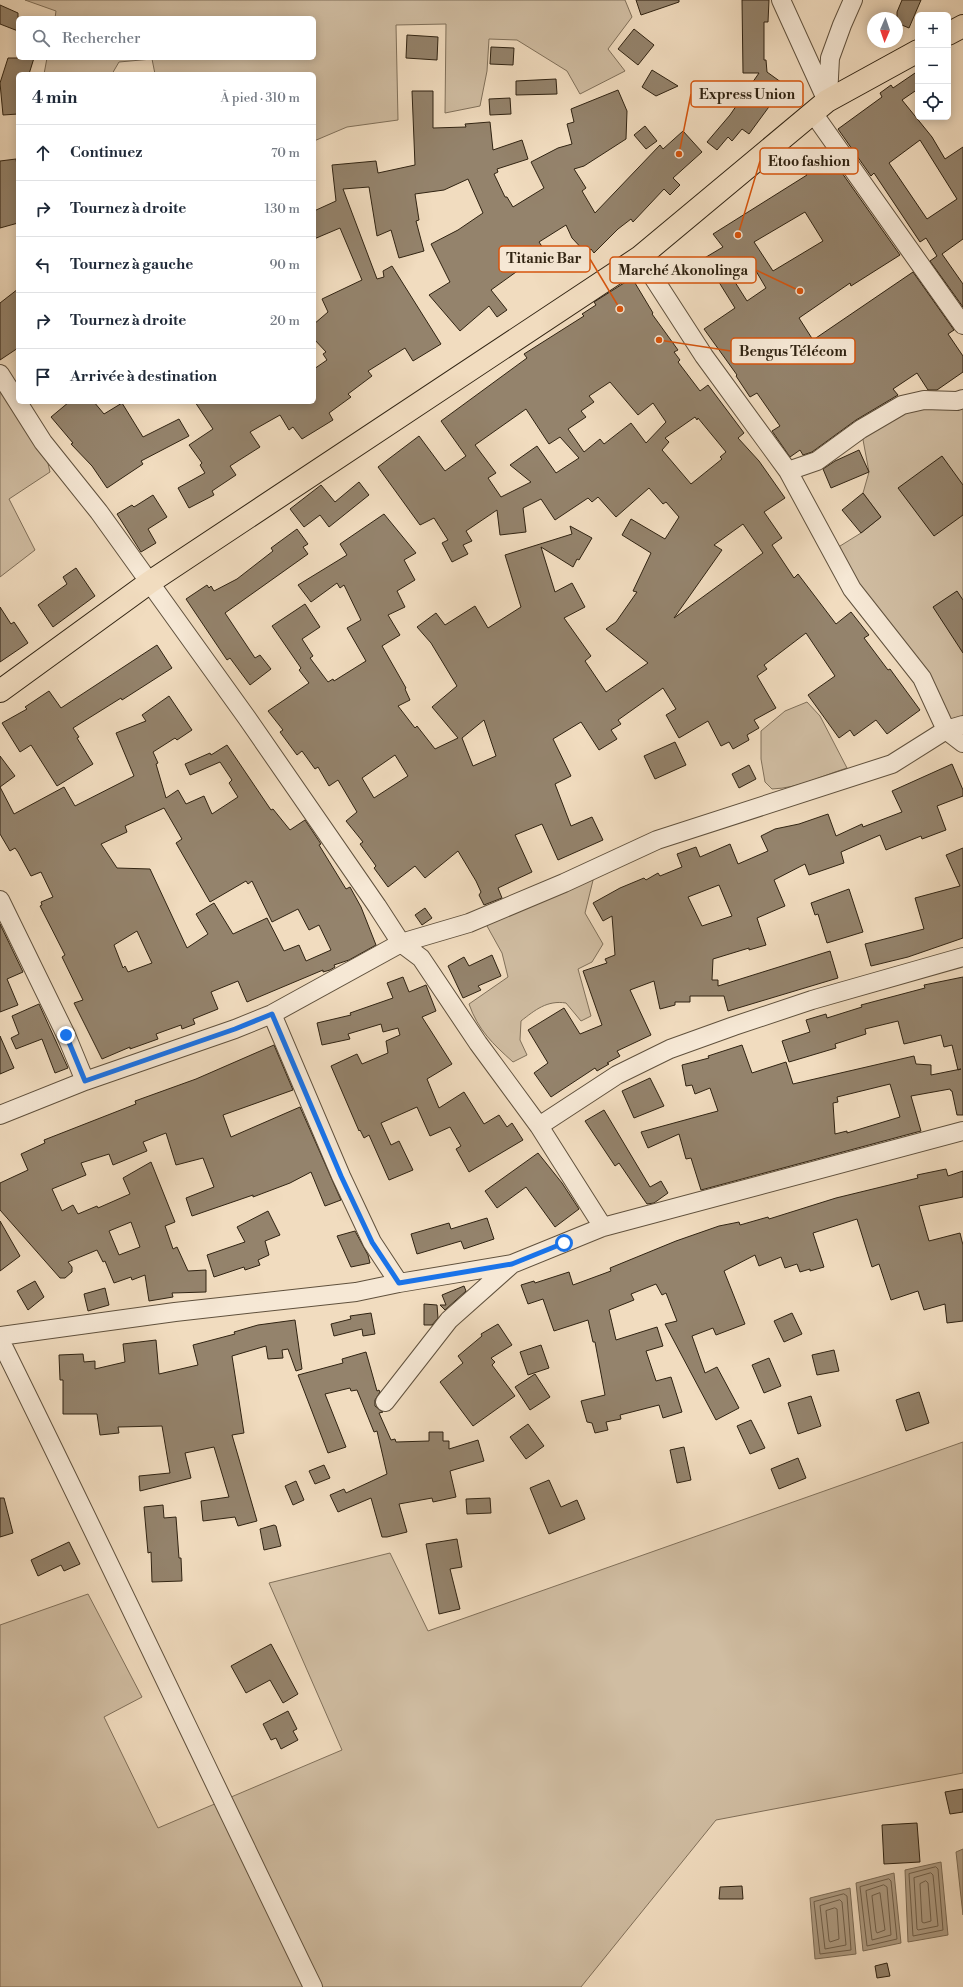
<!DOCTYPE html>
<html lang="fr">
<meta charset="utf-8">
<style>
:root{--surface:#fff;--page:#f2f2f3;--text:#1f2937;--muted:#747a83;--line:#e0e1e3}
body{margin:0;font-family:"Libre Bodoni",serif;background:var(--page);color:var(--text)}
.controls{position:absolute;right:12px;top:12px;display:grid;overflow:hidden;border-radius:6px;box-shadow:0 2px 10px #0003}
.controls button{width:36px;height:36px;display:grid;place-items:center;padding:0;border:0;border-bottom:1px solid var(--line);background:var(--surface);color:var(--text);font:20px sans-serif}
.compass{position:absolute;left:867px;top:12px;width:36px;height:36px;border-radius:50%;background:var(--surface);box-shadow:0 2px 10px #0003;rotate:182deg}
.stop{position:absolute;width:12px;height:12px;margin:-9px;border:3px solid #1a73e8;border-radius:50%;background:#fff}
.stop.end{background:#1a73e8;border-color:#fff;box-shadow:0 1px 4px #0008}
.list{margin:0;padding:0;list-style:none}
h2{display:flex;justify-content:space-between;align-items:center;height:52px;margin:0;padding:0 16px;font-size:17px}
h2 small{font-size:13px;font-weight:400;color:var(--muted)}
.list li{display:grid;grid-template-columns:26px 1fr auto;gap:12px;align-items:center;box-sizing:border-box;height:56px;padding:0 16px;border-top:1px solid var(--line)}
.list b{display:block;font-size:15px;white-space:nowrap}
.list em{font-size:13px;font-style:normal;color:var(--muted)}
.icon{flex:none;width:22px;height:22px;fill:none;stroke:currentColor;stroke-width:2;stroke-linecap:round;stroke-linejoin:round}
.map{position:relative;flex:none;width:963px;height:1987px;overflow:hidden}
.search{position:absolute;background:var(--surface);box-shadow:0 2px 10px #0003;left:16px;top:16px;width:300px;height:44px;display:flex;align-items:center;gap:10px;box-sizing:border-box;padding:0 14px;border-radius:6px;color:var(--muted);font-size:15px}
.panel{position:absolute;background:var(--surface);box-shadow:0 2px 10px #0003;left:16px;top:72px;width:300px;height:332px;border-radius:6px}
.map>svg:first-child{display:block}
.green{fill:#d0bda2;stroke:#80705a}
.water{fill:#af9d84;stroke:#7c6c56}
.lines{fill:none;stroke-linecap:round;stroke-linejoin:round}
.shore{stroke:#70604b;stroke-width:1}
.building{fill:#94836c;stroke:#302312;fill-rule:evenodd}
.minor-casing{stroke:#60513d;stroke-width:20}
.primary-casing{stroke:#302312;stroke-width:24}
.minor{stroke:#f6e8d5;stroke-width:18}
.primary{stroke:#f1dcbf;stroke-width:22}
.route{stroke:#1a73e8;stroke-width:5}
.leader{fill:none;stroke:#d6540d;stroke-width:1.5}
.callout-dot{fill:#d6540d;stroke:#f6e8d5;stroke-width:1.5}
.callout{fill:#f6e8d5;stroke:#d6540d;stroke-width:1.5}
.callout-label{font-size:14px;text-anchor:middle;font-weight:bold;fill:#302312}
</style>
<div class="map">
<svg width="963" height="1987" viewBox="0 0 963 1987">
<rect width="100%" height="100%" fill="#f1dcbf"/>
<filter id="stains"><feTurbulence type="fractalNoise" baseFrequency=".005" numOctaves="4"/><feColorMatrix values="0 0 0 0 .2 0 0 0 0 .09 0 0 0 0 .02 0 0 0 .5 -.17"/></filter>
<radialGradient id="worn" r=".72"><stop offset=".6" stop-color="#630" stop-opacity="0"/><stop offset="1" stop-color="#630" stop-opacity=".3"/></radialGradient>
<path class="green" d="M25 0H625L632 17 608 49 625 71 580 94 567 71 517 40 489 39 487 71 480 106 445 113 446 24 396 25 398 120 347 127 314 141V74H155L152 59 119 62 112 74H44L47 58H314V18H55L56 11Z
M0 373 43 442 50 472 9 499 35 550 0 577Z
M963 399V725L946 730 832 551 861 533 881 517 863 493 869 472 861 429 902 405Z
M807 702 820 716 847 768C821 776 799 788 772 789L765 782 761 759V731L785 711Z
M596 868 585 913 603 944 592 962 578 969 591 1016 581 1021 566 1003C547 1000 535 1010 521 1021L520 1040 527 1055 513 1062C493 1044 478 1030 469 1004L508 977 502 953 482 917Z
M963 1442V1773L716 1820 581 1987H0V1625L88 1594 142 1697 104 1717 158 1828 342 1750 269 1583 390 1553 428 1631Z"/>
<path class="water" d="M963 1849V1915L956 1852Z
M941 1862 948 1935 908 1942 905 1870Z
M894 1873 901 1943 863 1951 856 1883Z
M850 1888 856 1954 815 1959 810 1898Z"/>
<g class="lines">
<path class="shore" d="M936 1867 938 1869 943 1930 913 1936 909 1874Z
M931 1873 933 1875 938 1926 918 1930 917 1929 914 1878Z
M889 1879 891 1881 897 1939 867 1946 860 1887Z
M926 1881 928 1883 931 1921 924 1923 922 1922 920 1884Z
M884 1885 887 1887 891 1935 872 1940 866 1891Z
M880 1893 885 1930 877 1933 876 1931 872 1896Z
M844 1894 847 1896 851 1950 820 1954 814 1902Z
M840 1900 842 1902 846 1945 825 1949 820 1906Z
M835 1908 837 1909 839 1939 830 1942 829 1940 826 1911Z"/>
</g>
<path class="building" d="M636 0H679V2L641 15Z
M742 0H769L768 22H764V60H766L767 72 785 85 749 134 742 129 732 141 728 137 717 150 707 142 730 115 759 73H743Z
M902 0H921L909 28 897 23V12Z
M0 5 18 13V31L0 24Z
M634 29 654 45 638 65 618 49Z
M407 35 438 37 437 60 406 58Z
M491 47 514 48 513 65 490 64Z
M8 58H34L29 74H18V114L3 115 0 83Z
M652 70 678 86 656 96 642 87Z
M918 71V89L902 100 932 137 945 159 963 147V239L942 254 963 284V307L930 261 937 256 926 238 920 242 874 173 871 176 838 129 882 97 880 93 891 85 893 88ZM920 140 957 199 927 219 889 163Z
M556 79 557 94 516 95V81Z
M618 90 627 111 626 139 584 166 574 169 586 188 582 191 595 213 660 145 663 149 683 131 702 152 673 178 680 185 670 195 664 189 633 222 631 219 618 229 594 253 591 249 586 253 572 238 566 225 539 242 547 254 525 269 523 267 491 290 507 310 497 317 489 306 460 331 429 295 450 282 431 244 458 230 483 213 468 179 444 190 415 194 419 220 416 221 424 251 399 258 391 230 377 236 369 187 343 189 377 279 384 277 383 271 392 266 441 344 413 361 405 348 368 371 372 376 348 394 351 397 329 413 333 420 302 439 293 427 289 430 280 415 250 432 260 447 230 466 236 475 212 491 214 495 189 508 178 488 205 473 200 465 202 463 189 445 213 429 195 402H314V369L327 360 323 354 326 352 314 339V324L328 312 322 299 362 280 340 228 314 239V211L336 201 332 165 376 161 378 173 415 165 412 91H433V128L466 127 465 124 490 122 493 150 522 140 528 159 497 169 498 172 494 174 505 197H507L513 207 544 188 531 162 558 148 572 144 567 124 574 122 571 109Z
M510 98 511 114 490 115 489 99Z
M645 126 657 141 646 149 634 135Z
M830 156 900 255 851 286 850 283 799 318 813 340 913 272 954 330 948 334 963 356V372L937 390H928L917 373 893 389 898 395 856 420 812 452 803 455 800 450 790 457 772 431 780 426 757 393 750 397 736 376 737 375 704 329 735 308 712 271 699 279 691 266 723 247 713 234 807 175 804 171ZM805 212 823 241 773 271 754 242ZM753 266 766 288 747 301 733 279Z
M16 159 18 173V223L0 228V161Z
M632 278 653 313 652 314 678 350 674 352 680 360 678 362 700 391 708 385 744 433 738 438 759 461 785 498 764 512 782 538 772 545 794 578 798 574 836 624 851 612 869 635 864 638 888 670 890 669 920 710 887 734 876 720 854 736 850 730 839 738 808 695 835 676 806 633 764 665 767 669 757 676 776 708 754 720 759 728 747 735 749 740 733 749 729 742 721 746 708 721 679 738 666 715 676 709 663 688 618 720 621 724 611 730 617 739 599 750 581 722 553 739 571 776 555 784 571 826 592 817 603 840 558 860 542 824 515 835 532 872 498 888 502 898 484 905 479 895 481 892 476 881 458 851 425 878 415 866 388 887 374 868 376 866 360 844 363 842 346 821 357 812 338 780 329 786 318 767 315 769 302 751 297 755 280 732 283 730 268 711 309 683 299 670 301 668 272 626 305 604 320 627 302 639 313 656 310 658 328 682 333 679 334 681 366 661 347 628 361 620 344 585 340 588 337 583 311 602 298 585 347 555 340 544 384 514 416 553 404 560 415 580 397 591 405 607 388 615 400 635 382 646 406 688 405 689 410 700 398 706 415 728 417 726 435 749 458 738 432 707 457 686 431 643 417 627 436 613 445 625 475 606 488 628 521 607 505 555 572 534 570 526 592 538 579 560 577 559 573 567 541 547 555 592 572 583 585 607 564 618 591 656 585 661 606 692 648 663 606 629 616 622 637 592 633 591 651 553 622 535 631 519 665 539 679 517 666 502 663 504 649 488 616 517 598 497 592 502 588 498 555 520 541 499 523 508 526 532 500 535 497 510 466 531 472 541 463 545 468 554 452 562 442 543 448 540 434 518 420 525 378 467 419 436 445 471 466 456 441 421 527 358 524 354 584 316 582 314 596 305 594 302ZM610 382 638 415 653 403 666 422 646 443 631 423 604 444 600 439 584 452 568 429 586 417 581 411 594 402 589 396ZM526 409 549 444 560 437 579 458 556 473 537 446 510 465 531 482 501 497 488 478 496 473 475 445ZM695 417 697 420 698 418 726 452 720 457 722 459 691 484 662 450 669 442 665 438ZM743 524 763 553 674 618 722 550 714 545ZM484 720 496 756 473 766 462 738ZM395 755 408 776 374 798 362 778Z
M18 289V348L0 360V303Z
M69 402H94L104 414 122 403 143 437 179 419 189 436 141 461 143 464 107 488 92 466 71 444 73 443 51 417Z
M859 450 869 472 831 488 823 469 835 461Z
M942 456 963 485V515L934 536 898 488Z
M359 482 369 495 329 527 320 515 304 527 290 509 321 485 335 502Z
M863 493 881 517 861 533 842 510Z
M153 495 167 517 148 529 156 543 141 552 117 514 132 505 134 507Z
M297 529 308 544 303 547 308 554 225 613 255 658 260 655 271 669 250 685 230 658 227 660 186 599 207 585 209 588 211 586 214 591 237 579 273 551 271 548Z
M76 568 95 596 53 627 38 605 67 584 63 577Z
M957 591 963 600V653L933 607Z
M0 607 11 624 14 622 28 643 0 662Z
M157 645 172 668 122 700 121 698 73 728 79 737 77 738 93 764 57 786 31 745 20 752 2 723 27 709 25 707 49 691 61 708Z
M169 696 192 730 177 740 175 738 153 752 158 763 156 764 166 798 178 790 186 804 204 796 212 814 238 797 229 783 232 780 220 762 190 775 185 764 210 753 211 755 227 745 271 810 273 809 290 830 305 820 321 844 319 845 346 889 350 887 361 907 376 945 349 960 334 965 335 967 330 970 323 972V970L247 1002 238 981 211 992 218 1009 193 1019 195 1024 182 1029 181 1025 156 1034 158 1039 130 1049V1047L102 1059 74 1003 83 1000 62 957 65 955 40 906 42 905 41 902 53 897 41 872 31 876 18 852 15 848 10 851 0 834V756L15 776 0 787 14 814 64 787 75 806 134 776 116 733 146 721 142 715ZM164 808 182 839 176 843 210 902 246 881 248 884 252 881 272 922 298 909 309 930 319 925 331 950 306 961 299 945 284 951 267 918 233 934 214 903 196 914 208 934 187 948 150 869 117 868 101 844 127 832 125 826ZM137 931 152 963 128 972 125 966 123 968 114 945Z
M675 742 686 765 655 779 644 756Z
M952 764 963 790V796L937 806 946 830 922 839 921 836 886 850 880 835 841 852 844 863 809 875 805 864 774 880 785 906 757 918 766 945 749 950V948L713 959 712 980H718V986L830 951 838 978 728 1011 724 996H690V1002H675V1005L660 1009 654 981 630 990 651 1035 617 1051 620 1056 607 1063 609 1064 597 1071 595 1068 551 1097 534 1073 548 1063 528 1030 564 1008 580 1034 602 1025 583 971 607 963 605 959 615 955 612 916 603 921 593 903 620 888 644 878 646 880 658 873 660 876 682 867 677 854 696 847 700 857 730 844 738 864 768 851 761 836 775 829 799 824 828 814 836 836 862 824 863 827 902 812 892 791ZM719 885 732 916 702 926 688 897Z
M749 765 756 779 739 788 732 774Z
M963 848V938L908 957 871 966 865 944 924 929 915 898 960 886 946 855Z
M849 889 863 932 827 943 818 914 815 915 811 903Z
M425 908 432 918 422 925 415 915Z
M0 924 23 972 7 979 18 1005 0 1012Z
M492 955 501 976 478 986 481 990 463 998 448 966 464 957 469 966Z
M403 977 409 992 426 985 436 1011 422 1017 452 1064 427 1079 439 1108 464 1092 484 1124 499 1115 507 1127 512 1123 523 1140 469 1172 456 1149 461 1146 450 1127 430 1136 417 1107 381 1123 391 1145 399 1141 413 1170 389 1180 369 1135 364 1138 360 1130 359 1131 331 1066 357 1054 362 1064 388 1053 386 1041 400 1035 398 1028 383 1032 381 1024 348 1034 350 1039 322 1045 317 1023 351 1015 350 1013 393 998 387 983Z
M963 977V1115H957L952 1091H951L950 1089 911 1096 921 1131 701 1190 691 1158 686 1159 679 1134 648 1148 641 1132 718 1111 710 1088 695 1094 692 1085 686 1086 682 1065 709 1058 708 1056 742 1045 752 1073 786 1062 793 1084 914 1056 916 1064 931 1065V1075L961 1069 958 1070 952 1045 944 1047 941 1035 904 1044 898 1021 865 1029 866 1034 835 1044 836 1048 789 1062 782 1041 810 1032 806 1020 826 1014 827 1018 862 1007 861 1005 925 988 924 985ZM890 1084 900 1117 847 1133V1131L835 1134 833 1103 838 1102 837 1097Z
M39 1004 68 1068 55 1073 42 1039 16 1049 11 1038 19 1034 12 1016Z
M0 1036 14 1068 0 1074Z
M274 1045 293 1090 223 1115 231 1137 300 1107 341 1200 325 1206 311 1172 290 1183 253 1197V1195L192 1216 186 1198 214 1187 203 1158 176 1165 166 1133 143 1142 147 1151 113 1165 109 1154 81 1163 86 1175 52 1189 62 1211 73 1205 78 1214 97 1206 98 1208 130 1194 123 1178 151 1162 175 1222 165 1226 173 1249 177 1247 188 1271 206 1270V1292L172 1293 173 1297 149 1301 145 1275 132 1280 131 1277 114 1283 105 1261 103 1262 97 1250 68 1262 72 1267V1272L65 1278H60L0 1210V1183L28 1170 21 1154 45 1143 44 1140 136 1104 135 1101 196 1079ZM131 1222 140 1247 119 1255 109 1231Z
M650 1078 664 1106 634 1118 622 1091Z
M604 1110 650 1187 661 1181 668 1193 654 1203 647 1204 619 1163 615 1166 585 1121Z
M538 1153 562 1183 579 1209 555 1227 526 1187 497 1208 485 1191Z
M946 1169 948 1176 963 1171V1197L919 1206 929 1241 960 1233 963 1245V1321L947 1323 945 1304 924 1310 918 1291 891 1300 879 1264 872 1267 857 1219 813 1233 824 1267 810 1271V1269L800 1272 797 1264 785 1268 781 1257 759 1266 755 1255 724 1271 745 1324 716 1335 713 1328 692 1336 705 1373 717 1367 739 1408 716 1420 665 1324 677 1321 666 1293 662 1295 656 1284 631 1294 634 1300 609 1310 616 1340 657 1327 663 1346 646 1351 656 1381 671 1377 682 1412 663 1418 659 1405 620 1415 621 1419 606 1422 608 1430 595 1433 592 1423 587 1422 581 1401 605 1395 595 1342H593L588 1320 554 1331 543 1299 528 1304 521 1285 534 1281 535 1283 569 1272 573 1285 611 1271 610 1268 676 1241 719 1226 739 1222 740 1225 768 1217 769 1219 836 1198 918 1178 917 1175Z
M268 1211 280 1235 265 1241 269 1255 258 1260 260 1265 245 1270 244 1267 214 1277 207 1255 245 1242 237 1227Z
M487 1218 494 1239 464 1249 461 1241 417 1254 411 1234 449 1223 451 1229Z
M0 1221 20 1256 0 1271Z
M355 1231 368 1255 370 1263 351 1267 337 1236Z
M35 1281 44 1297 28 1310 17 1291Z
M464 1286 466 1291 445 1310 440 1305H446L442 1295Z
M105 1288 109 1305 88 1311 84 1294Z
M424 1304 437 1305 438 1318 432 1325H424Z
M371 1313 375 1334 363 1336 362 1329 334 1336 331 1324 351 1319 350 1316Z
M792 1313 802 1334 784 1342 774 1321Z
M295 1320 302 1369 296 1371 288 1349 282 1350 283 1358 268 1359 266 1346 232 1356 244 1433 232 1435 257 1521 238 1526 235 1517 203 1521 201 1501 229 1497 214 1447 185 1453 191 1478 140 1491 139 1476 170 1473 162 1426 118 1427 119 1433 100 1435 97 1414H63V1380H60L59 1355 83 1354 84 1362 95 1361V1369L125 1362 123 1344 156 1340 159 1374 198 1365 193 1345 235 1334 234 1332 258 1325Z
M498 1324 512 1345 491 1358 495 1362 492 1365 515 1396 473 1426 440 1382 463 1363 458 1356 482 1336 481 1334Z
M541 1345 549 1368 528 1375 520 1352Z
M834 1350 839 1371 817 1375 812 1355Z
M366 1352 377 1391 379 1390 380 1392 375 1400V1406L383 1412 379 1413 391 1440 395 1439 396 1442 429 1441V1432H443V1441H449V1449L478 1440 484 1461 450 1471 456 1497 433 1502 432 1498 399 1504 407 1532 387 1537H382L371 1498 338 1512 330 1495 344 1489 346 1493 387 1474 377 1431 374 1432 357 1390 351 1391 350 1388 325 1394 346 1447 328 1453 298 1375 343 1363 342 1359Z
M769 1358 781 1386 764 1393 752 1365Z
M535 1374 550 1397 530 1410 515 1387Z
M919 1392 929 1423 906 1431 896 1400Z
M811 1396 821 1426 798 1434 788 1403Z
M751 1420 765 1448 750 1454 737 1426Z
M528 1424 544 1446 526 1459 510 1437Z
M684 1447 691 1480 677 1483 670 1450Z
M798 1458 806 1478 779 1489 771 1469Z
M324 1465 330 1478 315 1484 309 1471Z
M549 1480 561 1507 577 1500 585 1519 549 1534 530 1488Z
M296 1481 304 1500 293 1505 285 1486Z
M0 1498H4L13 1533 0 1537Z
M490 1498 491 1513 467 1514 466 1499Z
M163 1505 164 1518 176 1517 179 1558H181L182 1581 152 1582 151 1552 148 1553 144 1507Z
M274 1525 276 1526 281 1546 264 1550 260 1529Z
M457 1539 462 1567 450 1569 460 1609 439 1614 426 1544Z
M69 1542 80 1564 64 1571 61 1565 38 1576 31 1560Z
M271 1644 298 1694 283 1703 270 1680 246 1693 231 1666Z
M288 1711 297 1729 293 1731 298 1740 281 1749 276 1738 271 1740 263 1724Z
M963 1789V1812L950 1814 945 1792Z
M917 1823 920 1862 884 1864 882 1825Z
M742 1886 743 1899H719L720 1887Z
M887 1963 890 1976 877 1978 875 1966Z"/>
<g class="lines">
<g class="minor-casing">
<path id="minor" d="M781 0 827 101
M828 97 830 58 842 25 853 0
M813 113 963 325
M640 257 704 356 788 471 852 589 922 678 946 730 963 743
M0 374 43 442 99 512 247 718 377 906 401 943 421 958 478 1043 539 1126 603 1227
M788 471 817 461 861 429 902 405 924 400 957 401 963 399
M0 900 66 1035 85 1081
M272 1014 341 1176 372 1242 399 1283
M0 1115 85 1081 235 1029 272 1014 401 943 469 923 564 883 657 840 892 764 946 730 963 725
M539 1126 617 1075 670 1049 734 1026 812 1000 963 957
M0 1336 175 1312 356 1292 399 1283 512 1264 603 1227 963 1131
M0 1340C106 1554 208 1771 313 1987
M385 1402 449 1320 512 1264"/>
</g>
<g class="primary-casing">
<path id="primary" d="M948 34 963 26
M0 691 150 582 640 257 827 101 918 51"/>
</g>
<use href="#minor" class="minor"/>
<use href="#primary" class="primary"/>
</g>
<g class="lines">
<path class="route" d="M66 1035 85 1081 235 1029 272 1014 341 1176 372 1242 399 1283 512 1264 564 1243"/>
</g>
<path class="leader" d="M679 154L691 94M738 235L760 161M620 309L590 259M800 291L756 270M659 340L731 351"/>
<g class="callout-dot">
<circle cx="679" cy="154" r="4"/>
<circle cx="738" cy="235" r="4"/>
<circle cx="620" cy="309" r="4"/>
<circle cx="800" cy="291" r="4"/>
<circle cx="659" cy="340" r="4"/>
</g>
<g class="callout">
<rect x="691" y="81" width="112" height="26" rx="4"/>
<rect x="760" y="148" width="98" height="26" rx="4"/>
<rect x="499" y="246" width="91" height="26" rx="4"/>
<rect x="610" y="257" width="146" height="26" rx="4"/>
<rect x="731" y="338" width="124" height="26" rx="4"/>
</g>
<g class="callout-label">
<text x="747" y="99">Express Union</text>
<text x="809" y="166">Etoo fashion</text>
<text x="544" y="263">Titanic Bar</text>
<text x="683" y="275">Marché Akonolinga</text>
<text x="793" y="356">Bengus Télécom</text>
</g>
<rect width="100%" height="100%" filter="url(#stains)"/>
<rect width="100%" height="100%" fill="url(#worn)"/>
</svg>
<div class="controls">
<button>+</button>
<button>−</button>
<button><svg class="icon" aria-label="locate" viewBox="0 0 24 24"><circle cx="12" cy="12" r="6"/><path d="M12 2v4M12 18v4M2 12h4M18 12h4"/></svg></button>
</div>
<svg class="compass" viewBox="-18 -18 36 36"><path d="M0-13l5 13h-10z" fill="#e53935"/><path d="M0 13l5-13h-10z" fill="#747a83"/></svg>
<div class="stop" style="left:564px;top:1243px"></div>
<div class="stop end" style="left:66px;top:1035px"></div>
<div class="search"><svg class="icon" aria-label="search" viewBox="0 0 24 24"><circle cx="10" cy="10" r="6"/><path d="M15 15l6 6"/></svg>Rechercher</div>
<section class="panel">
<h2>4 min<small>À pied · 310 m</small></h2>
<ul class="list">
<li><svg class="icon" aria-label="ahead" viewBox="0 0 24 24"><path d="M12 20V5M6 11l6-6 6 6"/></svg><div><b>Continuez</b></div><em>70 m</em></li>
<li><svg class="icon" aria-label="right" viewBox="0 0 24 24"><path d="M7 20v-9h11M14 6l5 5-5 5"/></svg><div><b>Tournez à droite</b></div><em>130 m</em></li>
<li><svg class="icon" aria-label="left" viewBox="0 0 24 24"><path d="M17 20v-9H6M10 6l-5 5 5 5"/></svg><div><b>Tournez à gauche</b></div><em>90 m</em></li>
<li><svg class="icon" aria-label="right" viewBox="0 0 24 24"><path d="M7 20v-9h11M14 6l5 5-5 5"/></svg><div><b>Tournez à droite</b></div><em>20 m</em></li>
<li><svg class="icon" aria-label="arrive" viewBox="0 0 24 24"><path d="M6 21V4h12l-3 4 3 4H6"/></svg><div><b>Arrivée à destination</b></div></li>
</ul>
</section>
</div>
